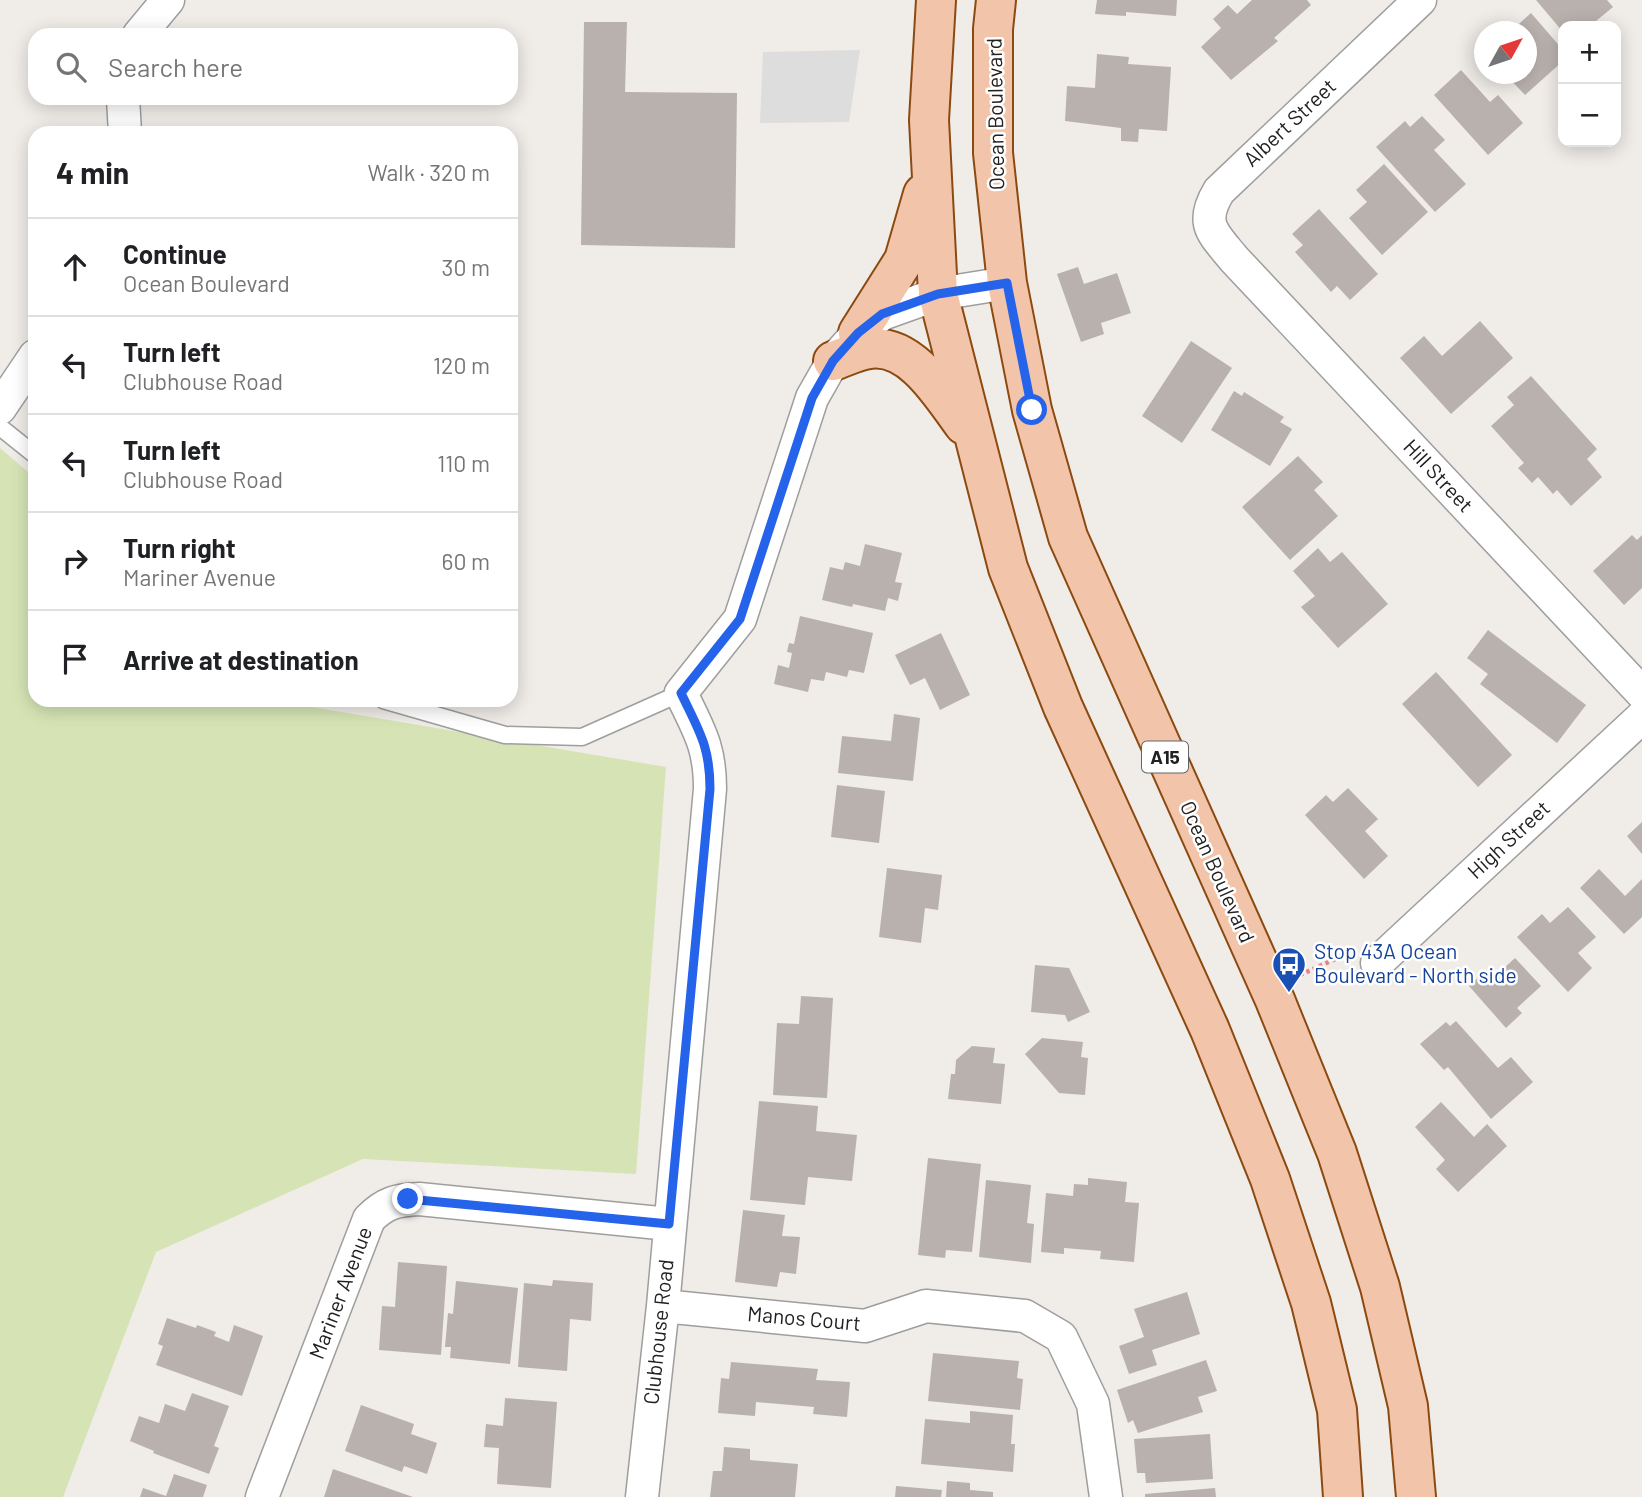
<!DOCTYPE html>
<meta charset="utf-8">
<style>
:root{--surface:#fff;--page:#f6f6f6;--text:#202124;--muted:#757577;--line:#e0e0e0}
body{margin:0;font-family:Barlow,sans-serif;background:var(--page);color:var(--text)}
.controls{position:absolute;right:21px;top:21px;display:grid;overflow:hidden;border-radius:14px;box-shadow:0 4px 18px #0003}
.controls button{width:63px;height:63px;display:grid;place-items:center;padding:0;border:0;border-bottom:2px solid var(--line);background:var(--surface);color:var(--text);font:35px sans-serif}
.compass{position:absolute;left:1474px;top:21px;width:63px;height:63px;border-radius:50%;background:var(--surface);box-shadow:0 4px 18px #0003;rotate:50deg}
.stop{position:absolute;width:21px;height:21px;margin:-16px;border:5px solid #2563eb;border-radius:50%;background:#fff}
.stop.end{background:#2563eb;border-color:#fff;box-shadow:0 2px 7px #0008}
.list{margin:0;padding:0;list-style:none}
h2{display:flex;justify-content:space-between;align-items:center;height:91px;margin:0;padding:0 28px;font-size:30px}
h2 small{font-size:23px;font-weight:400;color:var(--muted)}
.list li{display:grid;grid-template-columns:46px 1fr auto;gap:21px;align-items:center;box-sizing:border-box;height:98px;padding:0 28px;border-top:2px solid var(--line)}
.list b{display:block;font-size:26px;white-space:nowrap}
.list p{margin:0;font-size:23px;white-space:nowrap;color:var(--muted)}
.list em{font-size:23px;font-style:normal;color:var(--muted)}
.icon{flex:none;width:38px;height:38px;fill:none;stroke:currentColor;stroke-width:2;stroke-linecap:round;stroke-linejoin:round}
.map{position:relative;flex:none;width:1642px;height:1497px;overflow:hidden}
.search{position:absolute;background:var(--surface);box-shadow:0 4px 18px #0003;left:28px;top:28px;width:490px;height:77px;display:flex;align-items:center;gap:18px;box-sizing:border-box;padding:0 24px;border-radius:21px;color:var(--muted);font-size:26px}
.panel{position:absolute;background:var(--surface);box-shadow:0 4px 18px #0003;left:28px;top:126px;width:490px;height:581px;border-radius:21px}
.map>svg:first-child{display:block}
.grass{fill:#d6e4b5}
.parking{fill:#ddd}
.building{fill:#b9b1ae}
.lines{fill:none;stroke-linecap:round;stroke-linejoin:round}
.service-casing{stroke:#9e9e9e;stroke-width:19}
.minor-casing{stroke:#9e9e9e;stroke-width:35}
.primary-casing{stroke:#8c4a11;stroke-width:42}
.path{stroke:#eb7f8a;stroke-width:4.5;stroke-dasharray:3.5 3.5;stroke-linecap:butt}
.service{stroke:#fff;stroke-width:16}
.minor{stroke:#fff;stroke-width:32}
.primary{stroke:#f2c5ab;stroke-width:38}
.route{stroke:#2563eb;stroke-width:9}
.labels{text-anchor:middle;stroke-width:5;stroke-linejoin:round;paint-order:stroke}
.shield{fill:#fff;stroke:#646464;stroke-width:2}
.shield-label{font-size:19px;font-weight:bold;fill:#212121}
.street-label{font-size:21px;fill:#212121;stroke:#fff}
.transit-label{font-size:21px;fill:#164399;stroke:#fff;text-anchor:start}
</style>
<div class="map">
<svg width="1642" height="1497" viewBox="0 0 1642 1497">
<rect width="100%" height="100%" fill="#f0ece8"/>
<path class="grass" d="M0 448 35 478V700H289L294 704 666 767 636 1174 363 1159 156 1252 63 1497H0Z"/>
<path class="parking" d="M860 50 849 122 760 123 763 52Z"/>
<path class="building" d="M1097 0H1177L1176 16 1126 12V16L1095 14Z
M1252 0H1307L1311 5 1274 38 1278 41 1231 80 1201 47 1221 28 1213 19 1228 5 1237 14Z
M1536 0H1607L1613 7 1590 26H1563V32Z
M1531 13 1563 50V61L1525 95 1505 74H1526V32H1510Z
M584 22H627L625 92 737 93 735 248 581 245Z
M1097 54 1129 57 1128 64 1171 67 1167 131 1139 129 1138 142 1121 141V128L1065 121 1067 86 1095 88Z
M1461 70 1490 102 1498 95 1523 123 1488 155 1434 95Z
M1422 116 1445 140 1434 150 1466 184 1435 212 1376 147 1405 121 1410 127Z
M1384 164 1428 212 1382 255 1349 218 1367 202 1356 190Z
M1319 209 1378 274 1350 300 1337 286 1331 292 1295 252 1303 245 1292 234Z
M1078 267 1084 284 1117 273 1131 313 1101 323 1104 334 1081 342 1057 274Z
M1480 321 1513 358 1451 414 1400 358 1424 336 1442 356Z
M1191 341 1232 368 1182 443 1142 416Z
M1531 376 1597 449 1587 459 1602 477 1571 506 1557 490 1553 494 1538 477 1532 483 1518 468 1524 463 1491 426 1514 405 1507 397Z
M1234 391 1242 396 1244 392 1284 417 1280 422 1292 429 1270 466 1211 430Z
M1298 456 1323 482 1314 490 1338 516 1290 560 1242 507Z
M1632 535 1637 540 1642 535V588L1624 605 1593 571Z
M865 544 902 553 895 582 902 583 898 601 888 598 885 611 853 604 852 607 822 600 830 567 843 570 845 562 860 566Z
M1318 548 1330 562 1342 552 1388 604 1338 648 1301 607 1315 596 1293 571Z
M800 616 873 633 864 673 849 670 847 677 826 672 824 681 811 679 808 692 774 684 778 665 789 668 792 653 787 652 789 643 794 644Z
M1488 630 1586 705 1557 743 1480 684 1488 674 1467 658Z
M941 633 970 695 940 710 925 678 910 685 895 655Z
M1436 672 1512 755 1478 787 1402 704Z
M894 714 920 718 913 781 838 773 842 736 891 741Z
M837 785 885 791 879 843 831 837Z
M1348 788 1378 819 1365 831 1388 856 1364 879 1305 815 1326 795 1333 802Z
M1642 822V854L1627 836Z
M887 868 942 875 938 910 925 908 921 943 879 937Z
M1599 869 1625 896 1642 879V917L1624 934 1580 888Z
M1568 907 1596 937 1578 953 1592 968 1568 992 1517 937 1542 914 1550 923Z
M1515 958 1541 986 1517 1008 1522 1013 1506 1028 1469 986 1482 974 1489 982Z
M1035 965 1069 968 1090 1012 1068 1022 1065 1015 1031 1012Z
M801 996 833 998 827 1098 773 1095 777 1023 799 1024Z
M1456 1021 1498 1068 1511 1057 1533 1082 1491 1119 1448 1067 1444 1070 1420 1044 1446 1022 1450 1026Z
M1042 1038 1083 1042 1081 1057 1088 1058 1085 1095 1059 1093 1025 1054Z
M972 1046 995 1048 993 1063 1005 1064 1001 1104 948 1099 951 1074H955L956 1060Z
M759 1101 818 1106 816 1131 857 1135 852 1181 808 1177 805 1205 750 1200Z
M1441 1102 1474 1137 1487 1124 1507 1146 1458 1192 1436 1169 1445 1160 1415 1127Z
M928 1158 981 1164 972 1252 946 1250 945 1258 918 1255Z
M1088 1178 1127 1182 1125 1202 1139 1203 1134 1262 1100 1259 1101 1251 1064 1248V1254L1041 1252 1046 1193 1073 1196 1074 1184 1088 1185Z
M986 1180 1031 1185 1027 1223 1034 1224 1031 1263 979 1257Z
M743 1210 785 1215 782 1236 800 1237 796 1274 780 1272 777 1287 735 1282Z
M398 1262 447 1266 441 1355 379 1350 382 1306 395 1307Z
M553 1280 593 1283 591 1321 570 1319 567 1371 518 1367 524 1283 552 1286Z
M456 1281 518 1288 510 1364 450 1358 451 1347H445L448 1313 453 1314Z
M1187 1292 1200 1334 1152 1350 1157 1365 1129 1374 1119 1346 1144 1337 1134 1309Z
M167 1318 196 1328 197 1325 216 1332 214 1336 229 1342 234 1325 263 1336 242 1396 156 1365 163 1346 158 1344Z
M933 1353 1019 1361 1017 1378 1023 1379 1020 1410 928 1401Z
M1206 1360 1217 1391 1198 1397 1203 1412 1138 1433 1133 1420 1128 1423 1117 1390Z
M731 1362 818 1369 816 1380 850 1382 847 1417 813 1414 814 1407 756 1402 755 1416 718 1413 721 1378 729 1379Z
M192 1393 229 1406 214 1446 219 1448 209 1474 153 1453 154 1451 130 1441 139 1416 159 1423 165 1404 185 1411Z
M505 1398 557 1402 551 1488 497 1484 499 1448 484 1447 486 1424 503 1426Z
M361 1405 414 1424 411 1434 437 1443 427 1474 404 1466 402 1472 345 1451Z
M970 1411 1013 1415 1011 1444H1015L1013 1472 921 1464 925 1419 970 1423Z
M1210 1434 1213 1479 1146 1483 1145 1473H1137L1134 1439Z
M724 1447 750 1449V1460L798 1464 795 1497H710L713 1471H722Z
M333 1469 413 1497H324Z
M174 1474 207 1485 203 1497H140L143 1488 166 1496Z
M947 1481 970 1483V1490L993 1492V1497H946Z
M896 1486 942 1490 941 1497H895Z
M1215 1488 1216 1497H1145V1494Z"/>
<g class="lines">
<g class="service-casing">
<path id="service" d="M0 427 35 455
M383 700 505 735 582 737 681 693"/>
</g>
<g class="minor-casing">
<path id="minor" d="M1420 0 1219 191C1199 224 1213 233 1234 259L1642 693
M139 35 168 0
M123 98 125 133
M0 408 35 356
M1377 963 1642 717
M663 1306 865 1326 926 1306 1025 1316 1061 1337 1093 1404 1106 1497
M262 1497 369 1219C385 1203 396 1200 419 1199L669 1224
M642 1497 663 1306 710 789C710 746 699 731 681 693L740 619 812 398 833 361 858 333 882 314 938 294 1007 283"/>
</g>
<g class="primary-casing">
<path id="primary" d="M936 0 929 120 938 294 1008 568 1063 707 1210 1030 1270 1179 1311 1303 1337 1410 1343 1497
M996 0 993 29V153L1007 283 1032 410 1068 537 1275 1000 1337 1153 1380 1287 1408 1406 1416 1497
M858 333 904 260 923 194
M833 361C845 357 858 350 870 349 912 343 943 397 964 425"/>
</g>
<path class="path" d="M1300 975 1342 956 1347 957"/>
<use href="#service" class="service"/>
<use href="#minor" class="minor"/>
<use href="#primary" class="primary"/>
</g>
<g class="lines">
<path class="route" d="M408 1199 669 1224 710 789C710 746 699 731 681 693L740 619 812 398 833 361 858 333 882 314 938 294 1007 283 1032 410"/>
</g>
<defs>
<g id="bus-pin" transform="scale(1.75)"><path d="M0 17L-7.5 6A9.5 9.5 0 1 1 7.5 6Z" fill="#1a4fb4" stroke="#fff"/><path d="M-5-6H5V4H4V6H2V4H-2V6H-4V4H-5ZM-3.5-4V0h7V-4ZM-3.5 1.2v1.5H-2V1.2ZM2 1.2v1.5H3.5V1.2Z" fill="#fff"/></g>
</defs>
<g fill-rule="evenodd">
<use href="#bus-pin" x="1289" y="964"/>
</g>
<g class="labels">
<rect class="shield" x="1142" y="741.5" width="46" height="31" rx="5"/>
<g class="shield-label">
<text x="1165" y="764">A15</text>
</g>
<g class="street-label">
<text transform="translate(996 114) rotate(-91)" y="7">Ocean Boulevard</text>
<text transform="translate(1290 123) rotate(-43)" y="7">Albert Street</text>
<text transform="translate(1438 476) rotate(47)" y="7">Hill Street</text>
<text transform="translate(1509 840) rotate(-43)" y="7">High Street</text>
<text transform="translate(1217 872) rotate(66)" y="7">Ocean Boulevard</text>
<text transform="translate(341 1293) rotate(-69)" y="7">Mariner Avenue</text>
<text transform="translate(804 1319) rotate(5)" y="7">Manos Court</text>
<text transform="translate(659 1332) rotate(-84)" y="7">Clubhouse Road</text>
</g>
<g class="transit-label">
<text x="1314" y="959">Stop 43A Ocean<tspan x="1314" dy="24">Boulevard - North side</tspan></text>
</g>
</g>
</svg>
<div class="controls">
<button>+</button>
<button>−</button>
</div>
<svg class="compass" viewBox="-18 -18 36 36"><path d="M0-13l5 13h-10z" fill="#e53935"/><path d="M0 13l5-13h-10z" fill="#757577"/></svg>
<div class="stop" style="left:1032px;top:410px"></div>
<div class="stop end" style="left:408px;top:1199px"></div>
<div class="search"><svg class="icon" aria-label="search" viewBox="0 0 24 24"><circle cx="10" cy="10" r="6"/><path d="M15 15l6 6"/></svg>Search here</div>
<section class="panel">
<h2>4 min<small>Walk · 320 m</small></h2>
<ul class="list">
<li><svg class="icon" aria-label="ahead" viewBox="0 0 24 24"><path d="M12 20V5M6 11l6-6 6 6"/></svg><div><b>Continue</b><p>Ocean Boulevard</p></div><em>30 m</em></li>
<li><svg class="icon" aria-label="left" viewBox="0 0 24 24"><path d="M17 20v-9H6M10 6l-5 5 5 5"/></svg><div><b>Turn left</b><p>Clubhouse Road</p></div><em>120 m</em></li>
<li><svg class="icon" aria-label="left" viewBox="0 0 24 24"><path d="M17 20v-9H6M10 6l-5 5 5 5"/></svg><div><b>Turn left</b><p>Clubhouse Road</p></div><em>110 m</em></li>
<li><svg class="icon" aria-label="right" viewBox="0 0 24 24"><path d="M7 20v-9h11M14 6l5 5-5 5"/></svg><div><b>Turn right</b><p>Mariner Avenue</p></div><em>60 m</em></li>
<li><svg class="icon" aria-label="arrive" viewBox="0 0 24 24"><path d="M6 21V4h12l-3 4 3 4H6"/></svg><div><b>Arrive at destination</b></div></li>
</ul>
</section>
</div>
